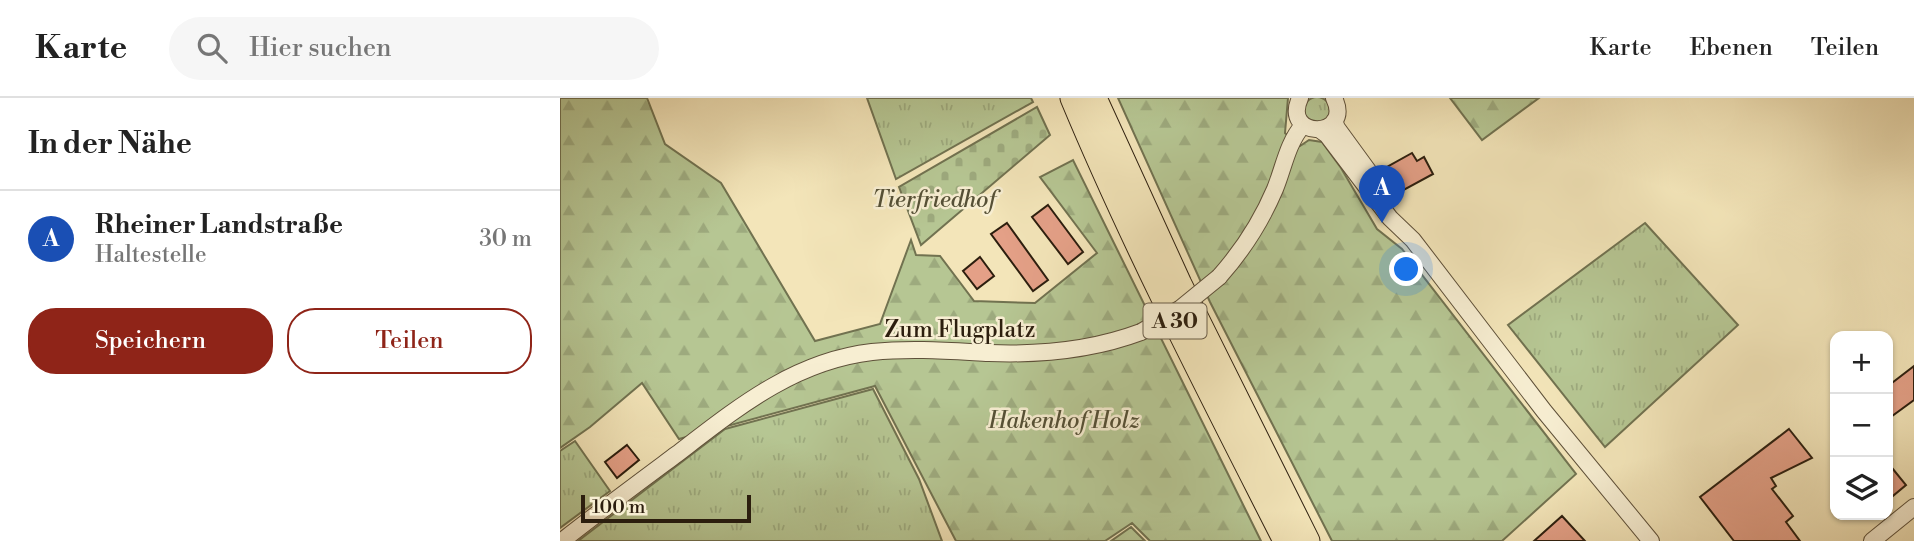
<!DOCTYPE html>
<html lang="de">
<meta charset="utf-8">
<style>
:root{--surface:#fff;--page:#f6f6f6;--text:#222;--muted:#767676;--line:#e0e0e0;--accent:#8f2418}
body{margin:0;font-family:"Libre Bodoni",serif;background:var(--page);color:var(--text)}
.controls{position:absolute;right:21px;bottom:21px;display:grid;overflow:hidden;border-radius:14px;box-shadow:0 2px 5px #0004}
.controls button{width:63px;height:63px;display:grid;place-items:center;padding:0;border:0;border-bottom:2px solid var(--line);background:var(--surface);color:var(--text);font:35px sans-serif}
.scale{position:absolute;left:21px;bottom:18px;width:170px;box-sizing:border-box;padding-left:7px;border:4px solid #2c1e0e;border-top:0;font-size:19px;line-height:24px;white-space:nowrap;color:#2c1e0e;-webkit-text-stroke:5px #f7eed2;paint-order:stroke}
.you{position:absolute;left:847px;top:172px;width:24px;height:24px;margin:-18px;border:5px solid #fff;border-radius:50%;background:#1a73e8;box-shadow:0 0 0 10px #1a73e833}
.badge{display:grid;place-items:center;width:46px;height:46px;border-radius:50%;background:var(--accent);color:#fff;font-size:23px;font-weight:700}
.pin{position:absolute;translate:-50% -58px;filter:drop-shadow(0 2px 4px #0008)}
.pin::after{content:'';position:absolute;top:37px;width:24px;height:21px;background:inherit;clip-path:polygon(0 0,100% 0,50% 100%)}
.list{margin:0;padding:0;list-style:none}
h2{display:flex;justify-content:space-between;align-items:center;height:91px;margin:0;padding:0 28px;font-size:30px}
h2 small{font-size:23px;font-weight:400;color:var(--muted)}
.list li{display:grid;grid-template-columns:46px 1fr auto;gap:21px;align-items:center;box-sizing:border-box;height:98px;padding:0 28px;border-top:2px solid var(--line)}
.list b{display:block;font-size:26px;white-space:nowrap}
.list p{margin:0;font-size:23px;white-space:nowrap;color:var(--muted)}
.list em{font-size:23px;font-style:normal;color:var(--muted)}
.actions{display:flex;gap:14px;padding:21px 28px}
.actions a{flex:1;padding:16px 0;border:2px solid var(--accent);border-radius:28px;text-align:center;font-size:24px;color:var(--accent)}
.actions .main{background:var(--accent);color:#fff}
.icon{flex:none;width:38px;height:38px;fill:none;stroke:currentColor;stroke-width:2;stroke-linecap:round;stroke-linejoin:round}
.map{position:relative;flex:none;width:1354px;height:443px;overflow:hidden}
header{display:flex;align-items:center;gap:42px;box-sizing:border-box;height:98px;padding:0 35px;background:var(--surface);border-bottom:2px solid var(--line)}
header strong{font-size:33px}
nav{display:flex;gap:38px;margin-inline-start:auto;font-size:24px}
.search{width:490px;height:63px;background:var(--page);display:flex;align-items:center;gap:18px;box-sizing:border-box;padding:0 24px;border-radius:38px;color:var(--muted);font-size:26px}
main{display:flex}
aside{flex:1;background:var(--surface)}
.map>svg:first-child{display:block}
.grass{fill:url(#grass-tufts);stroke:#717250;stroke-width:2}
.forest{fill:url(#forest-firs);stroke:#717250;stroke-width:2}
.cemetery{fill:url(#cemetery-stones);stroke:#717250;stroke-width:2}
.building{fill:#e4a087;stroke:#2c1e0e;stroke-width:2}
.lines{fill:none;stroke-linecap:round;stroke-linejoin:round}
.minor-casing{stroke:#5e5039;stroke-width:18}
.highway-casing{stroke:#2c1e0e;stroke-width:25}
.minor{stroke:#f7eed2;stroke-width:16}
.highway{stroke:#f3e5b9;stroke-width:23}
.minor-bridge-casing{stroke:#5e5039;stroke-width:18;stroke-linecap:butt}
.minor-bridge{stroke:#f7eed2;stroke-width:16}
.labels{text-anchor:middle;stroke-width:5;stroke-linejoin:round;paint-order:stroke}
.shield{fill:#f7eed2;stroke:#695c49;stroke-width:2}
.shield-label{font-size:21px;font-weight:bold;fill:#2c1e0e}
.park-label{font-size:23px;font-style:italic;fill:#555036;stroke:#f7eed2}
.street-label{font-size:23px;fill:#2c1e0e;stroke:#f7eed2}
</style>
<header>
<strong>Karte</strong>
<div class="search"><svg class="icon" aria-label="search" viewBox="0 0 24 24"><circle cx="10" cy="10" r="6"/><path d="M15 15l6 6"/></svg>Hier suchen</div>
<nav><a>Karte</a><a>Ebenen</a><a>Teilen</a></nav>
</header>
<main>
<aside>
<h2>In der Nähe<small></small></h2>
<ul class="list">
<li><span class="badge" style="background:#1a4fb4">A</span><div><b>Rheiner Landstraße</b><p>Haltestelle</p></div><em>30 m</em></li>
</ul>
<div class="actions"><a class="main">Speichern</a><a>Teilen</a></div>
</aside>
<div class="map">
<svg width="1354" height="443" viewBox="0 0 1354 443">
<defs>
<pattern id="grass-tufts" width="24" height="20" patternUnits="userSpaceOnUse" patternTransform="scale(1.75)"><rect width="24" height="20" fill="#b6c693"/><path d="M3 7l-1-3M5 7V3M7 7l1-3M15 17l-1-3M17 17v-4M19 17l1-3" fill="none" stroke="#9daa7e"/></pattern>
<pattern id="forest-firs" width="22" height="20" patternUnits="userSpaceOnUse" patternTransform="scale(1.75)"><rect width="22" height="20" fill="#b6c693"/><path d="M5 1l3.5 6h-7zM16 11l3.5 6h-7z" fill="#9daa7e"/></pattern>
<pattern id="cemetery-stones" width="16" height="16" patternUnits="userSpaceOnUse" patternTransform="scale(1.75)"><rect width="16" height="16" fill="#b6c693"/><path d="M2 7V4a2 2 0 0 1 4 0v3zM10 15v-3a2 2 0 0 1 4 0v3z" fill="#9daa7e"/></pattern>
</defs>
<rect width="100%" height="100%" fill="#f3e5b9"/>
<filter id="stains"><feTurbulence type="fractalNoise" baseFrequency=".00286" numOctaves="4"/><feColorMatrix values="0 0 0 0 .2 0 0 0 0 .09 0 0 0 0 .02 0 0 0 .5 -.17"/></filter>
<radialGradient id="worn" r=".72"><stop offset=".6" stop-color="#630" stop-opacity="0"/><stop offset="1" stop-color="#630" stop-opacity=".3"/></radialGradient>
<path class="grass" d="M744 12a13 13 0 1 1 26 0a13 13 0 1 1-26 0Z
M307 0H471L473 4 336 81Z
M1085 125 1178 227 1045 349 948 227Z
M313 291 359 381 382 443H18L165 331Z
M15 343 50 393 0 430V353Z
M571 429 585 443H551Z"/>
<path class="forest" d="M0 0H87L105 46 161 85 255 243 320 226 351 142 356 157 380 158 414 203 475 205 537 155 480 79 513 62 701 443H590L572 425 545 443H396L315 288 119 341 82 285 30 329 0 350Z
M558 0H728L725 35 740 48 749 42 762 44 781 70 817 131 842 151 1016 376 942 443H772L650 204Z
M890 0H979L922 42Z"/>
<path class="cemetery" d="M477 9 490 37 361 147 339 89Z"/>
<path class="building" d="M852 55 857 63 864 59 873 76 840 94 827 69Z
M488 107 523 154 508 166 472 119Z
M447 125 488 182 473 193 431 136Z
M420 159 434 178 417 191 403 173Z
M1354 268V302L1328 321V288Z
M1229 331 1252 360 1211 380 1216 388 1212 391 1233 418 1226 424 1240 443H1174L1140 399Z
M67 347 79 362 57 380 45 364Z
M1328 365 1346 387 1328 402Z
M1002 418 1025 443H974Z"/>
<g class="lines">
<g class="minor-casing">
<path id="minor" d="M740 0C721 42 794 41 774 0
M774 23 777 30 820 89
M760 32 767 37 830 120 853 142 984 313 1091 443
M659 179C683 152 701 124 715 91 724 69 727 46 743 27
M2 443C40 413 78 385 117 356 177 310 234 263 312 254 352 250 390 253 429 255 480 257 533 252 581 234
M1312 443 1354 409"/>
</g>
<g class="highway-casing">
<path id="highway" d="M512 0C575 151 651 297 725 443
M535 0 620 186 748 443"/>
</g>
<use href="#minor" class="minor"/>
<use href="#highway" class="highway"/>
<g class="minor-bridge-casing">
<path id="minor-bridge" d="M581 234 621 210 659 179"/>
</g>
<use href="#minor-bridge" class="minor-bridge"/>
</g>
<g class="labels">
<rect class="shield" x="583.5" y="205.5" width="63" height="35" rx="5"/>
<g class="shield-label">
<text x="615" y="230">A 30</text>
</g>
<g class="park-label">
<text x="374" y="109">Tierfriedhof</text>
<text x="504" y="330">Hakenhof Holz</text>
</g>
<g class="street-label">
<text x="400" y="239">Zum Flugplatz</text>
</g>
</g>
<rect width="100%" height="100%" filter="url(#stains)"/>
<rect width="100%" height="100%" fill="url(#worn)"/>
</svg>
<div class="controls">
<button>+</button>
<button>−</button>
<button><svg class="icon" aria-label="layers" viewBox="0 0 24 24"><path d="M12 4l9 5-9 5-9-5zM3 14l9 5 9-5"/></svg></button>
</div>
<div class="scale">100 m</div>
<div class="you"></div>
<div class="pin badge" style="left:822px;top:125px;background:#1a4fb4">A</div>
</div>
</main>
